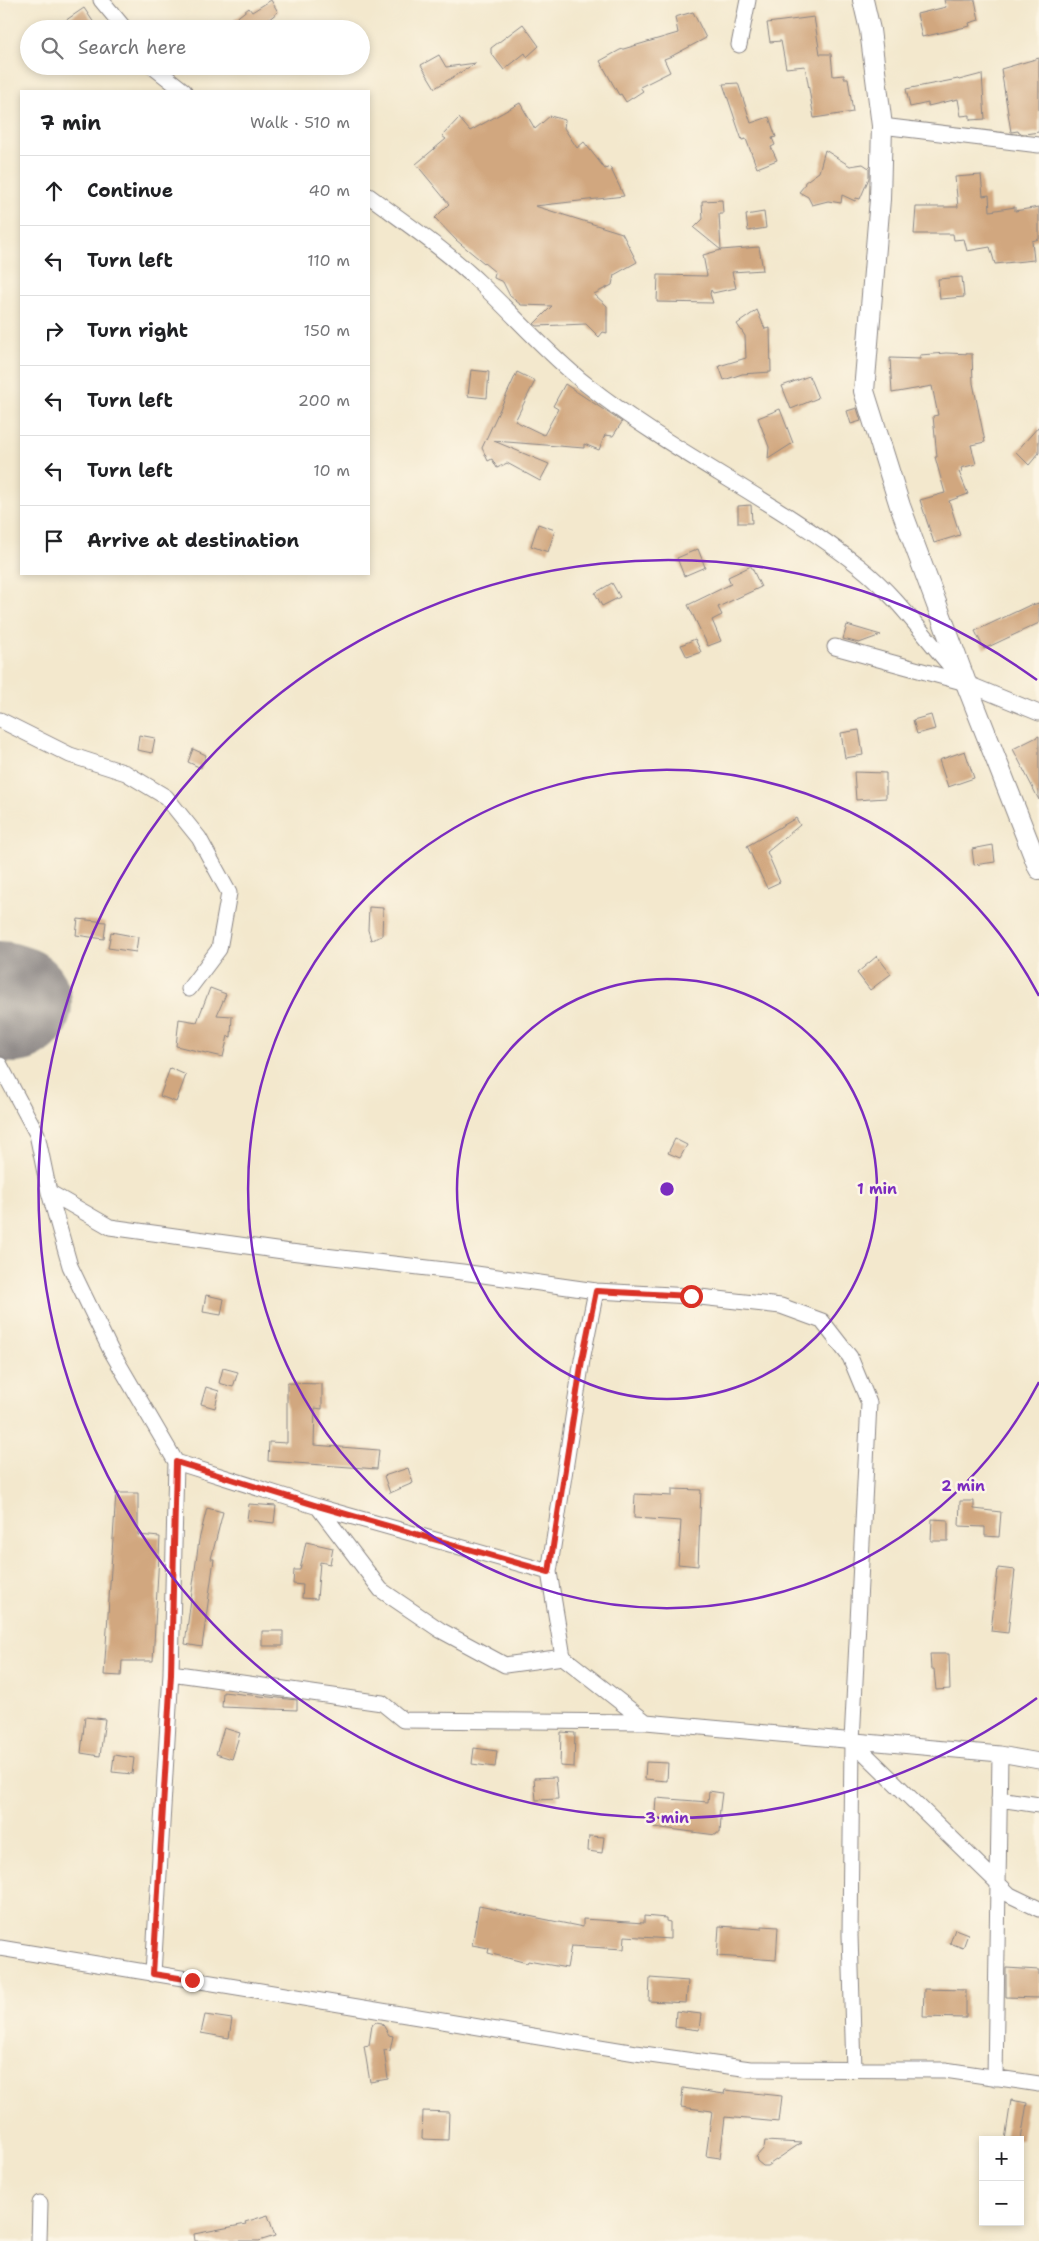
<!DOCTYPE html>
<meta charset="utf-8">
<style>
:root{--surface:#fff;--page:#f6f6f6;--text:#202124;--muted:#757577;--line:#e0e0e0}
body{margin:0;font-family:"Shantell Sans",sans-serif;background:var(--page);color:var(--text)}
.controls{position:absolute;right:15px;bottom:15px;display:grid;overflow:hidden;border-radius:0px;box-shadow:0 2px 8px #0003}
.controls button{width:45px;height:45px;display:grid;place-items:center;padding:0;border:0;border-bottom:1px solid var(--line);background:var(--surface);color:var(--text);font:25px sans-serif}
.stop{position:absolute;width:15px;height:15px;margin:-11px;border:4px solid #d93025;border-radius:50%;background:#fff}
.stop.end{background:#d93025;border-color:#fff;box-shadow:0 1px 5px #0008}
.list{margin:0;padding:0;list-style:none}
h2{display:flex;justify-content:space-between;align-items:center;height:65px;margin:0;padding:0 20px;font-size:21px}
h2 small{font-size:16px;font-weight:400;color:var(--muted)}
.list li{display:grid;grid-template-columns:32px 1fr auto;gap:15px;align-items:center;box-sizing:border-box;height:70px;padding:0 20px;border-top:1px solid var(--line)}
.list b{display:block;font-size:19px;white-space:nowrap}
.list em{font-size:16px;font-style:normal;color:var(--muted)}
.icon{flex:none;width:28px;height:28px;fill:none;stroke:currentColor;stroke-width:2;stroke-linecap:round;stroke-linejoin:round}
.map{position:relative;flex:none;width:1039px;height:2241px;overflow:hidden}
.search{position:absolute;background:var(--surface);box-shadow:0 2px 8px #0003;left:20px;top:20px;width:350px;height:55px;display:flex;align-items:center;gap:12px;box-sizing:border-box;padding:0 18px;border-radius:28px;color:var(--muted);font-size:19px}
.panel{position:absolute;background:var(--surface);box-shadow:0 2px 8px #0003;left:20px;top:90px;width:350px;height:485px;border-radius:0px}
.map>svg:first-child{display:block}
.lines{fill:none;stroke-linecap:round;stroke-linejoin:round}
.runway{stroke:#8a8584;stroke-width:118}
.building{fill:#d1a77f}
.minor-casing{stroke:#8a8584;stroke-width:17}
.tertiary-casing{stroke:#8a8584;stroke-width:22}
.minor{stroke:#fff;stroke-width:15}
.tertiary{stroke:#fff;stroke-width:20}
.route{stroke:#d93025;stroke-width:6}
.ring{fill:none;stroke:#7b2cbf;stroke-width:2.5}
.centre{fill:#7b2cbf;stroke:#fcf5e5;stroke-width:2.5}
.ring-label{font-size:15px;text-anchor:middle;font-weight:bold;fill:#7b2cbf;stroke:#fcf5e5;stroke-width:5;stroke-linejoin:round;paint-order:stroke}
</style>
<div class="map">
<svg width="1039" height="2241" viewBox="0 0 1039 2241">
<rect width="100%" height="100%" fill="#fcf5e5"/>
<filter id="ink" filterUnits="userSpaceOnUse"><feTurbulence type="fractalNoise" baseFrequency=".02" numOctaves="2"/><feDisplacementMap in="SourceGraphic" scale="10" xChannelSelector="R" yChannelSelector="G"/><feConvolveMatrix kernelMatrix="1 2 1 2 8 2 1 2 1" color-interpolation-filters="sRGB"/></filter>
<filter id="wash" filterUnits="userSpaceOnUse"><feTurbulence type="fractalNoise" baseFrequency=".0096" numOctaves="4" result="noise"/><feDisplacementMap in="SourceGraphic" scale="20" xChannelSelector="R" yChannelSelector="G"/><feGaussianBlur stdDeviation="1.12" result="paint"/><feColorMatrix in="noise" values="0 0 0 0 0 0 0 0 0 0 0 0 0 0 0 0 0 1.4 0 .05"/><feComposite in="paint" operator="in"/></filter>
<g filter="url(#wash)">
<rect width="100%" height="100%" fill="#f3e8cd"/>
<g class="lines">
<path class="runway" d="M0 1000 13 1004"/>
</g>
<g id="blocks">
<path class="building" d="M271 0 278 12 257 29H240L234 20 249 8 252 12Z
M944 0H975L979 20 969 23 970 26 922 37 917 14 946 7Z
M84 8 94 23 85 29H53Z
M693 12 706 38 672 56 664 59 670 72 640 87 643 91 626 102 621 94 619 95 600 61 620 50 678 33 675 17Z
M814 17 820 54H831L833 76 844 75V78H848L853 112 814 118 805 66 786 68 781 41 770 42 767 23Z
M523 24 539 46 527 57 525 53 504 70 491 53V48Z
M439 55 446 67 476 63 435 88 421 65Z
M1039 58V132L1025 134 1019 133 1018 131 1011 132 1001 69Z
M982 74 985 119 970 120V115L961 116 958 99 928 106V103L910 107 906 89 958 79 959 80Z
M738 83 751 123 769 117 776 137 772 138 775 145 771 147 777 160 757 168 746 139 742 140 723 84Z
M520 103 535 129 550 116 565 120 564 128 577 148 584 142 605 169 610 167 624 196 535 206 622 233 637 262 614 275 612 285 594 294 607 306V333L603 332 599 337 586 324 537 326 534 324 552 306 521 305 510 296 503 282 494 278 495 272 456 240 435 218 449 204 416 164 446 139 442 136 459 118 470 131Z
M825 150 850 166 863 164 869 168V178L860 199 856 198 855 201 842 195 841 203 828 201 812 205 808 197 799 192 804 186 805 182 819 172Z
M981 175 983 196 989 195 990 211 1015 207V211L1039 207V239L1032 241 1034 260 995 264 990 247 967 251 964 239 954 240 953 234H914L916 207H958L955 177Z
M722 200 723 214H719L721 250 694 228 703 219 702 201Z
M764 212 766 228 748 231 746 215Z
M759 247 763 270 732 272 736 288 713 293 711 290 710 294 713 303 657 302 658 275 707 276 703 255 721 250Z
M962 277 964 297 940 299 938 279Z
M757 310 765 329 770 328 771 372 742 374 724 380 719 366 746 358 745 336 737 324Z
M946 353 972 354 973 383 985 442 971 445 976 464 961 468 962 471 959 472 968 494 949 501 960 535 934 543 920 500 945 493 935 457H937L933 416 938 415 932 386 892 393 890 358 920 359V355Z
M471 370 489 372 487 398 468 396Z
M517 372 535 381 515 421 544 435 558 409 553 406 565 384 622 422 613 436 605 435 599 450 584 444V448L494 441 549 464 540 481 507 463 497 468 492 459 488 461 482 448Z
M809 376 818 398 791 409 782 386Z
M857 408 861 421 851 424 847 411Z
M780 409 793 443 768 459 769 447 758 418Z
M1039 426V453L1029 465 1016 452Z
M751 505 752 523H738V506Z
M538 524 555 530 548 552 531 546Z
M698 549 705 567 684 576 677 558Z
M751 566 761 587 718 607 722 615 712 620 721 641 708 646 688 605 731 584 728 577Z
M612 583 620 597 602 606 595 593Z
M1039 603V623L984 649 975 631 1028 606Z
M847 625 881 635 859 643 843 639Z
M695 639 701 652 687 657 681 645Z
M931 715 935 729 917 734 913 720Z
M859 730 863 755 845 758 841 733Z
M139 735 155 738 152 753 137 750Z
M1039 736V800L1013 749Z
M193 749 206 755 201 768 188 762Z
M965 751 974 778 948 787 939 760Z
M854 772 886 773V798L856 800Z
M796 818 800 825 767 852 780 882 767 888 747 846Z
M993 845 995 862 974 865 972 849Z
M369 907 383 908 382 936 371 940 368 930Z
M78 919 106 922 104 939 76 935Z
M111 932 138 937 136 952 108 948Z
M877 956 891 974 870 990 857 973Z
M210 988 226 994 217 1015 232 1016 231 1037 228 1036 223 1057 176 1046 179 1019 197 1022Z
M170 1068 186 1075 176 1102 160 1096Z
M675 1139 687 1145 680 1158 668 1153Z
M206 1295 224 1299 221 1315 203 1312Z
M223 1368 238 1372 233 1387 219 1383Z
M287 1383 322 1384V1409L315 1408 314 1445 379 1450 377 1469 268 1461 269 1442 287 1443Z
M206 1387 219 1391 215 1408 201 1404Z
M408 1468 413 1483 390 1493 384 1476Z
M672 1489 701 1490 698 1566 678 1564 681 1521 634 1518 635 1494 672 1496Z
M116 1493H138V1535L160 1537 153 1661H122L121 1676 104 1675Z
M960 1501H974V1509L1001 1512 999 1537 985 1536V1527L959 1526Z
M249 1504 276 1506 274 1523 247 1520Z
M207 1508 223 1512 211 1559H214L202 1647 185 1644 199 1540Z
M932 1519 948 1520V1541H931Z
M306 1542 333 1548 330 1564 320 1562 317 1599 302 1598 303 1585 293 1584 294 1570H300Z
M998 1568 1015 1570 1008 1633 991 1631Z
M262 1631H283V1646H262Z
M930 1654H949L950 1689 936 1690 934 1669H931Z
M223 1692 297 1700V1710L222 1707Z
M85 1717 105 1719 100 1756 81 1753Z
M224 1728 240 1733 232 1759 216 1754Z
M561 1732 575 1733 574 1767 560 1766Z
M474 1748 497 1751 495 1767 472 1764Z
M114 1755 134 1758 132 1774 112 1772Z
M646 1762 668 1763 667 1781 645 1779Z
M556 1777 558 1799 536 1800 534 1778Z
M709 1791 722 1793 719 1817H721L720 1833H717L716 1835 654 1827 656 1798 708 1802Z
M589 1836 604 1837 602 1853 588 1851Z
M479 1906 583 1927V1919L644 1923V1916L666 1918V1921L670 1922V1939L625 1936 624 1949 571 1946 567 1968 528 1961 527 1963 488 1953 489 1948 472 1945Z
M719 1926 762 1929V1926L778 1927 776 1960 717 1956Z
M955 1929 968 1934 963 1948 950 1943Z
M1006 1968 1039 1970V1998L1006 1997Z
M650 1978 688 1981 686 2003 649 2001Z
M924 1989 966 1990V2018L923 2017Z
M676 2011 701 2014 699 2030 675 2027Z
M205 2015 232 2019 229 2038 201 2033Z
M376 2022 382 2023 389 2035 393 2036 390 2051 384 2050 388 2079 370 2082 364 2046 369 2045 372 2025Z
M683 2088 724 2094 725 2090 782 2096 779 2122 725 2117 720 2158 706 2156 712 2111 681 2107Z
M1011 2100 1027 2103 1021 2140H1005Z
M423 2111 449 2112 448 2140 422 2139Z
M765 2141 801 2143 767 2166H763L757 2161 756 2157 764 2148Z
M268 2215 275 2236 259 2241H195L194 2234 246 2224 245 2222Z"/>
</g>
</g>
<g filter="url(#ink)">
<use href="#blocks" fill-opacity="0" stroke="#8a8584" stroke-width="1"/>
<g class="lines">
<g class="minor-casing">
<path id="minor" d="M101 0 125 29
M739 45 748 0
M152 66 184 91
M882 126 1039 145
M369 196C407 224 447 251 481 284 517 318 549 355 587 385 673 453 774 499 860 567 899 598 928 642 961 678
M835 647 966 683 1039 713
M0 720 70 755 126 773 166 797 199 838 229 893 219 949 189 989
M0 1065 37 1134 49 1192 70 1266 110 1349 176 1462 171 1673 382 1703 403 1720 646 1722 1000 1754 1039 1761
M49 1192 110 1227 290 1252 462 1272 596 1291 691 1296 781 1306 822 1321 850 1357 869 1403 852 1741 850 1935 854 2070
M596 1291 582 1360 549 1572 563 1657 646 1722
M176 1462 318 1507 549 1572
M318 1507 381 1590 440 1630 505 1665 563 1657
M852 1741 1010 1895 1039 1909
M999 1799 1039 1805
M0 1948 636 2053 750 2069 945 2070 1039 2084
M153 1974 171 1673
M995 2078 1000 1754
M39 2241 40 2203"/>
</g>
<g class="tertiary-casing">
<path id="tertiary" d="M863 0 870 30 882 126 880 199 864 391 900 506 966 683 1039 869"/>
</g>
<use href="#minor" class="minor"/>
<use href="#tertiary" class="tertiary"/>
</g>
</g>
<g class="lines" filter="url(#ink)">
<path class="route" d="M192 1980 153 1974 171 1674 176 1462 318 1506 549 1572 582 1360 596 1291 691 1296"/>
</g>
<g class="ring">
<circle cx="667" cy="1189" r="210"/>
<path d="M1039 1382A419 419 0 1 1 1039 996"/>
<path d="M1037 1698A629 629 0 1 1 1037 680"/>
</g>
<circle cx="667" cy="1189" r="8" class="centre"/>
<g class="ring-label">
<text x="877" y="1194">1 min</text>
<text x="963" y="1491">2 min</text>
<text x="667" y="1823">3 min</text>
</g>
</svg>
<div class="controls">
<button>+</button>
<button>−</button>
</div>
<div class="stop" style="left:691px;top:1296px"></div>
<div class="stop end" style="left:192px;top:1980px"></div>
<div class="search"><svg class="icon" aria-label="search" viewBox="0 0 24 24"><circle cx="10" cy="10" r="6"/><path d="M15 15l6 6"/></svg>Search here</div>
<section class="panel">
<h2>7 min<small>Walk · 510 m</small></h2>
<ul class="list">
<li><svg class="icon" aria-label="ahead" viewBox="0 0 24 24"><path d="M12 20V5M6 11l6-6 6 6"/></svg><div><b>Continue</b></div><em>40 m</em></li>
<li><svg class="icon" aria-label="left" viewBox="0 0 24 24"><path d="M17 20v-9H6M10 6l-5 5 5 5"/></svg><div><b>Turn left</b></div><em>110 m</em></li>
<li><svg class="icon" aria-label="right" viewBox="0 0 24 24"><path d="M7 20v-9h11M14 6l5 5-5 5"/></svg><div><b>Turn right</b></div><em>150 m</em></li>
<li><svg class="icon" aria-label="left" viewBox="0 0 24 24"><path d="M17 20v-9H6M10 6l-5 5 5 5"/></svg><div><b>Turn left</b></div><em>200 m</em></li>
<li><svg class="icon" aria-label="left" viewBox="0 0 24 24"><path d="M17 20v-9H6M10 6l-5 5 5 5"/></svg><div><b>Turn left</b></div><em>10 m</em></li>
<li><svg class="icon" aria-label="arrive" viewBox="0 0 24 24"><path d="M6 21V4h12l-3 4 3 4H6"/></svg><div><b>Arrive at destination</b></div></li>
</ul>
</section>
</div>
